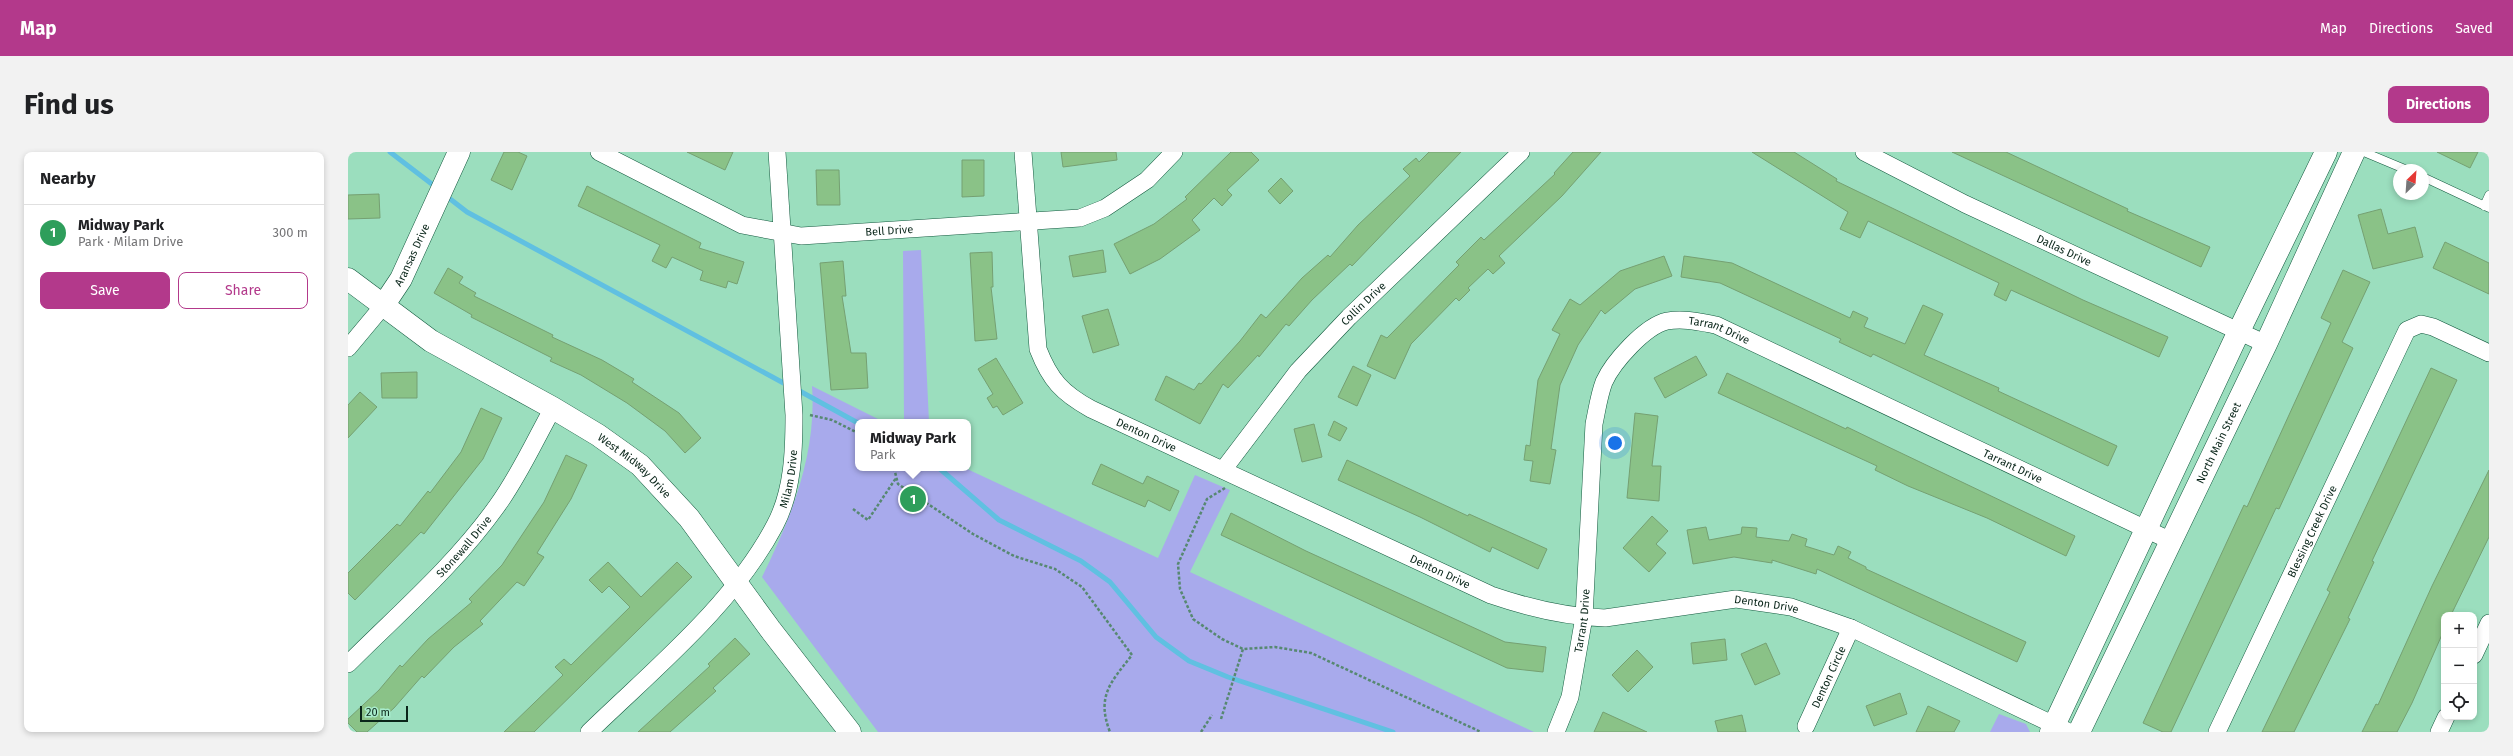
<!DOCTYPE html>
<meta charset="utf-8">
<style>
:root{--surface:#fff;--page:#f2f2f2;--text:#202124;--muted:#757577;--line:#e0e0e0;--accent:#b3398b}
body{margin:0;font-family:"Fira Sans",sans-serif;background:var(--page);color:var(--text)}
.controls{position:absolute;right:12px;bottom:12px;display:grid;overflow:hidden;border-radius:8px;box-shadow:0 2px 6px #0003}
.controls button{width:36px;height:36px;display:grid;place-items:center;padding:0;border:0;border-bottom:1px solid var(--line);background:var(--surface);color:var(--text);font:20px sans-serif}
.compass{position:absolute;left:2045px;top:12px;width:36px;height:36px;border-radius:50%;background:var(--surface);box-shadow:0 2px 6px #0003;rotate:25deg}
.scale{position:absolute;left:12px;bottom:10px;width:48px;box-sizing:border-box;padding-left:4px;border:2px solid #0a261a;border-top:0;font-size:11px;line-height:14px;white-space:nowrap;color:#0a261a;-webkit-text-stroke:3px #a8ebcb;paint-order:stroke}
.you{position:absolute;left:1267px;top:291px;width:14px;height:14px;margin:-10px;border:3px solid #fff;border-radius:50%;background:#1a73e8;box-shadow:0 0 0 6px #1a73e833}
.badge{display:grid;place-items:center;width:26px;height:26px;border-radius:50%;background:var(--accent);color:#fff;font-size:13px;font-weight:700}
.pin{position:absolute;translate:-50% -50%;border:2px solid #fff;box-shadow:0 1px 4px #0006}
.popup{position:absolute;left:507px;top:267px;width:116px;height:52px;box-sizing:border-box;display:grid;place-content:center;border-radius:8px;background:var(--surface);filter:drop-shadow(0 1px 3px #0005);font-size:13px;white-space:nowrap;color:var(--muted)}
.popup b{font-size:15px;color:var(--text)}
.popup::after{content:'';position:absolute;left:50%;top:100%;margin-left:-8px;border:8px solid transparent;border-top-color:var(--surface)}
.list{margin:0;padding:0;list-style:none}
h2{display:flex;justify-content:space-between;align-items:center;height:52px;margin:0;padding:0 16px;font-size:17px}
h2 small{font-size:13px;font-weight:400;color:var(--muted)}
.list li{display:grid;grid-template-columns:26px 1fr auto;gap:12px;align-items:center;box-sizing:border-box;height:56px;padding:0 16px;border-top:1px solid var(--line)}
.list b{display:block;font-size:15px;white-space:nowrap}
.list p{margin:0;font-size:13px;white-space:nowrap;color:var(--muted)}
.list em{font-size:13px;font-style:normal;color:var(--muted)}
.actions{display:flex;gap:8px;padding:12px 16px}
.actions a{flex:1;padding:9px 0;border:1px solid var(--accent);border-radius:8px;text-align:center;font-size:14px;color:var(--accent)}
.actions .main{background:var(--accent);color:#fff}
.icon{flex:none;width:22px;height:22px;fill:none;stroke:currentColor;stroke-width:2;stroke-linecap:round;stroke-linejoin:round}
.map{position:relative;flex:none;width:2141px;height:580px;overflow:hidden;border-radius:8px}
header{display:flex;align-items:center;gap:24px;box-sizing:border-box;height:56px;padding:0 20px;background:var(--accent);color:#fff}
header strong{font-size:19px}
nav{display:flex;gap:22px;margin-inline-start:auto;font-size:14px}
.intro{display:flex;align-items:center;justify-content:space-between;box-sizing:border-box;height:96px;padding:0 24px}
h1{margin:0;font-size:28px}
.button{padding:10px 18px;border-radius:8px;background:var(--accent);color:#fff;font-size:14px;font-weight:700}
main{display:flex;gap:24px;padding:0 24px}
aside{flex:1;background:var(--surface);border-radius:8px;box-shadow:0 2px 6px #0003}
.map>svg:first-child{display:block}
.green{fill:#a8aaec}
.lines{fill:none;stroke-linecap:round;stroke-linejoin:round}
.stream{stroke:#60c0e1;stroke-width:5}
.building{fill:#8ac287;stroke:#75a072}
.lane-casing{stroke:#135a3f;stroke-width:9}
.street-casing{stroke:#135a3f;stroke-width:18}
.secondary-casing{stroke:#135a3f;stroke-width:23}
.path{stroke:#578871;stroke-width:2.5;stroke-dasharray:3 2;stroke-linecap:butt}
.lane{stroke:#fff;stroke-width:8}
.street{stroke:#fff;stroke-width:17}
.secondary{stroke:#fff;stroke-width:22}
.labels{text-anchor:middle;stroke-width:3;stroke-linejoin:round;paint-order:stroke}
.street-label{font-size:11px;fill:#0a261a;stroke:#a8ebcb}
</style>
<header>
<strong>Map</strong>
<nav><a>Map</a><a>Directions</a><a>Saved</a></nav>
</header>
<div class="intro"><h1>Find us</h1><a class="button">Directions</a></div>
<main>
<aside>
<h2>Nearby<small></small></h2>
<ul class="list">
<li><span class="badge" style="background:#2e9e5b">1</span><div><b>Midway Park</b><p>Park · Milam Drive</p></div><em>300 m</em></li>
</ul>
<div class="actions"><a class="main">Save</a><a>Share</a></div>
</aside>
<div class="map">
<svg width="2141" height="580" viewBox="0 0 2141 580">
<rect width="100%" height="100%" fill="#9bdebe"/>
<path class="green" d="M573 98 581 270H556L555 99Z
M464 234 536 270H510V316H617L810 406 847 323 882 338 842 420 1186 580H530L414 425C443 366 469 302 464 234Z
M1651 562 1678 572 1682 580H1642Z"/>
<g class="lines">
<path class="stream" d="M42 0 89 36
M97 43 119 60 441 234
M448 237 510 271
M591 316 651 368 733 409 762 430 808 485 841 509 880 525 1045 580"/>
</g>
<path class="building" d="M156 0H170L179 4 164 38 143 28Z
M339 0H385L377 18Z
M713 0H768L769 8 715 15Z
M883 0H903L911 8 879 38 884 43 874 54 866 46 844 68 852 78 812 107 782 122 766 92 806 72 839 47 837 45Z
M1081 0H1113L1004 114 1002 112 964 148 941 174 938 172 911 205 910 203 880 236 875 232 852 272 807 248 818 224 846 238 851 231 853 232 892 189 913 162 918 166 954 126 980 103 982 105 1010 73 1062 24 1055 17 1068 6 1071 10Z
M1225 0H1253L1214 44 1151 104 1157 111 1145 122 1140 117 1120 136 1122 138 1111 149 1108 146 1063 192 1047 227 1019 214 1033 183 1039 186 1111 113 1108 110 1133 85 1136 88 1207 22 1206 21Z
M1404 0H1446L1489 27 1488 29 1735 148 1820 185 1811 205 1663 138 1658 149 1646 143 1651 131 1520 69 1512 86 1492 77 1500 60Z
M1604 0H1658L1780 57 1779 59 1862 95 1853 115Z
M2089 0H2130L2122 16Z
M614 8H636V44L614 45Z
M468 18H491L492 53H469Z
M933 26 945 39 932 52 920 39Z
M239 34 353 91 351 96 396 110 389 132 380 129 378 136 352 128 355 119 324 105 318 116 304 109 312 93 230 54Z
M31 42 32 66 0 67V43Z
M2033 57 2040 82 2067 75 2075 105 2025 117 2010 63Z
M2097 90 2141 111V142L2085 116Z
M755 98 758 120 725 125 721 104Z
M644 100 645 135H643L649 187 627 189 622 101Z
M1316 104 1324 124 1287 137 1257 162 1253 158 1230 193 1212 233 1203 297 1208 298 1202 332 1182 329 1185 309 1176 308 1178 293 1182 294 1190 228 1212 182 1204 178 1222 147 1232 153 1272 119Z
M1336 104 1384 111 1502 166 1505 159 1520 166 1516 175 1557 192 1575 153 1595 162 1576 203 1651 236 1650 239 1769 294 1760 314 1525 202 1523 205 1491 190 1493 187 1372 131 1333 125Z
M495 109 498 144H494L503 201H518L520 236 483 238 472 111Z
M100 116 115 125 111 131 128 141 126 144 205 183 204 185 254 208 286 227 284 230 331 261 353 286 337 301 317 279 279 251 233 223 202 209 204 206 123 165 124 163 86 141Z
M1995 118 2022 130 1994 190 2005 196 1931 357 1928 356 1823 580H1815L1795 571 1896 353 1899 355 1983 171 1973 166Z
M760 157 771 193 745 201 734 164Z
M1348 204 1359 223 1317 246 1306 226Z
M648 206 675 251 655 263 649 254 645 256 639 246 645 242 630 217Z
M1005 214 1023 223 1009 254 990 245Z
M2083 216 2109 228 2024 409 2026 410 2000 466 2002 467 1946 580H1914L1982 440 1979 438Z
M69 220V246H34L33 221Z
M1379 221 1498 277 1499 275 1530 290 1727 384 1718 404 1639 366 1560 334 1527 318 1529 314 1370 241Z
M12 240 29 255 0 286V253Z
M133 256 154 266 135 307 76 382 73 380 7 448 0 441V421L49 372 52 374 80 339 82 341 113 300Z
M1287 261 1310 264 1304 314H1313L1311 349 1279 346Z
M986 269 999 276 992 289 980 283Z
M966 272 974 305 954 310 946 277Z
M218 303 239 313 223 347 189 401 196 405 176 434 169 430 132 469 135 472 106 495 76 526 74 524 46 556 19 580H9L0 571V567L31 538 52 513 54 515 80 487 124 450 121 447 154 413 196 350Z
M999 308 1120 364 1121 362 1199 397 1190 417 1144 395 1142 400 1072 365 990 328Z
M753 312 795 332 799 324 831 339 822 359 800 348 797 355 744 332Z
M2141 318V385L2103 463H2096V478L2064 551 2049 580H2014L2028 552 2030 553 2084 434Z
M883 361 958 399 1157 490 1198 495 1195 520 1159 516 873 383Z
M1304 364 1320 379 1308 392 1318 401 1301 420 1275 396Z
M1358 375 1361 388 1393 382 1394 375 1409 376 1408 385 1441 389 1444 382 1459 387 1457 394 1486 403 1490 394 1503 400 1500 406 1518 415V417L1678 490 1669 510 1469 417 1468 422 1424 408V411L1386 405 1345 412 1339 378Z
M260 410 293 445 329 410 344 425 186 580H156L215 523 207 515 216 507 223 513 282 455 261 434 254 441 241 428Z
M387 486 402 502 365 536 368 539 322 580H290L362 514 360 512Z
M1377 487 1379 508 1345 512 1343 491Z
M1418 491 1432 522 1407 533 1393 502Z
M1289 498 1305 515 1280 540 1264 523Z
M1552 541 1559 562 1526 574 1518 554Z
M1580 554 1612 569 1606 580H1568Z
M1255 560 1299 580H1246Z
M1394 563 1398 580H1370L1367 569Z"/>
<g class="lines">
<g class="lane-casing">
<path id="lane" d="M2016 0 2059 18
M2075 25 2141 56
M2136 54 2141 43"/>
</g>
<g class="street-casing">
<g id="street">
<path id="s1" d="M251 0 394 73 453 84 732 66 757 56 799 28 826 0"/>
<path id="s2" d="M675 0 690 197C702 228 714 241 743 257L1143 443C1181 456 1217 465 1257 466L1388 447 1443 455 1503 476 1721 580"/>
<path id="s3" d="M1516 0 1617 52 1918 192"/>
<path d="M0 196 35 154"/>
<path id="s4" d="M875 318 950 219 1001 165 1173 0"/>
<path d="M2126 503 2141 471"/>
<path id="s5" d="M0 512C51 461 107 413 149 354 171 324 187 288 205 256"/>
<path id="s6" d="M1458 574 1503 476"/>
<path id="s7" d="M241 580C306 517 385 453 427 373 445 339 446 299 446 263L429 0"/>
<path id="s8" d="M1208 580 1222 545 1236 465 1246 272C1249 258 1251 243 1256 230 1265 210 1297 174 1319 169 1336 166 1352 170 1368 173L1823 389"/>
<path id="s9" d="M1869 580 2059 178 2073 172 2085 175 2141 201"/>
<path d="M2091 580 2098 565"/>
</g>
</g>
<g class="secondary-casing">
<g id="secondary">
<path id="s10" d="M0 127 83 189 205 256 250 283 292 313 341 366 422 477 502 580"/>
<path id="s11" d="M35 154 53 127 111 0"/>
<path d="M1703 580 1891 179 1978 0"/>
<path id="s12" d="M1731 580 1918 192 2006 0"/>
</g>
</g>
<path class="path" d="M462 263 484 268 510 281
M546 316 550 332 625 382 666 404 707 417 734 435 784 503C763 530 748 544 762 580
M877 336 859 347 830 412 832 437 845 467 874 487 895 497 927 495 963 501 1133 580
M505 357 520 368 548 326
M873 567 895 497
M853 580 864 563"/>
<use href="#lane" class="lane"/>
<use href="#street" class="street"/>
<use href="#secondary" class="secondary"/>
</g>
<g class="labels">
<g class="street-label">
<text dy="4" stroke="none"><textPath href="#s1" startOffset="309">Bell Drive</textPath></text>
<text dy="4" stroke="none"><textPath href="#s3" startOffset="223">Dallas Drive</textPath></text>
<text dy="4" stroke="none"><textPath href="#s11" startOffset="59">Aransas Drive</textPath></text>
<text dy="4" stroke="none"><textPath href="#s4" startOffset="218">Collin Drive</textPath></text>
<text dy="4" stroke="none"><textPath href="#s8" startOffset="499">Tarrant Drive</textPath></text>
<text dy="4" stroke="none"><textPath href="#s2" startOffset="341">Denton Drive</textPath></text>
<text dy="4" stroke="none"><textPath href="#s12" startOffset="321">North Main Street</textPath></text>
<text dy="4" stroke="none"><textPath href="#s8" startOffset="823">Tarrant Drive</textPath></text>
<text dy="4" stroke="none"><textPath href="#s10" startOffset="343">West Midway Drive</textPath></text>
<text dy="4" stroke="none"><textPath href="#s7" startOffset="328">Milam Drive</textPath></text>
<text dy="4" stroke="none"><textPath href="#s9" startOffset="222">Blessing Creek Drive</textPath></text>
<text dy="4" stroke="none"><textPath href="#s5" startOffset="165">Stonewall Drive</textPath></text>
<text dy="4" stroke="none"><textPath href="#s2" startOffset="665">Denton Drive</textPath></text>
<text dy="4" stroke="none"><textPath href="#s2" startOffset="1001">Denton Drive</textPath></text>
<text dy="4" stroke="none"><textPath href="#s8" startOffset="115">Tarrant Drive</textPath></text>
<text dy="4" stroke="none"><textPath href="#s6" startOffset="54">Denton Circle</textPath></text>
</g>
</g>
</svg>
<div class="controls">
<button>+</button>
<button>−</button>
<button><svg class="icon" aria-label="locate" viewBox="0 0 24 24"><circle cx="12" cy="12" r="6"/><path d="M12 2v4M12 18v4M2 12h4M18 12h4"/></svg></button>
</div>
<svg class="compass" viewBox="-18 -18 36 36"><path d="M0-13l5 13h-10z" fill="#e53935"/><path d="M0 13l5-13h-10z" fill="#757577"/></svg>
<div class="scale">20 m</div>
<div class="you"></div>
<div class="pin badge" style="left:565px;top:347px;background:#2e9e5b">1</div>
<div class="popup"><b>Midway Park</b>Park</div>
</div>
</main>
